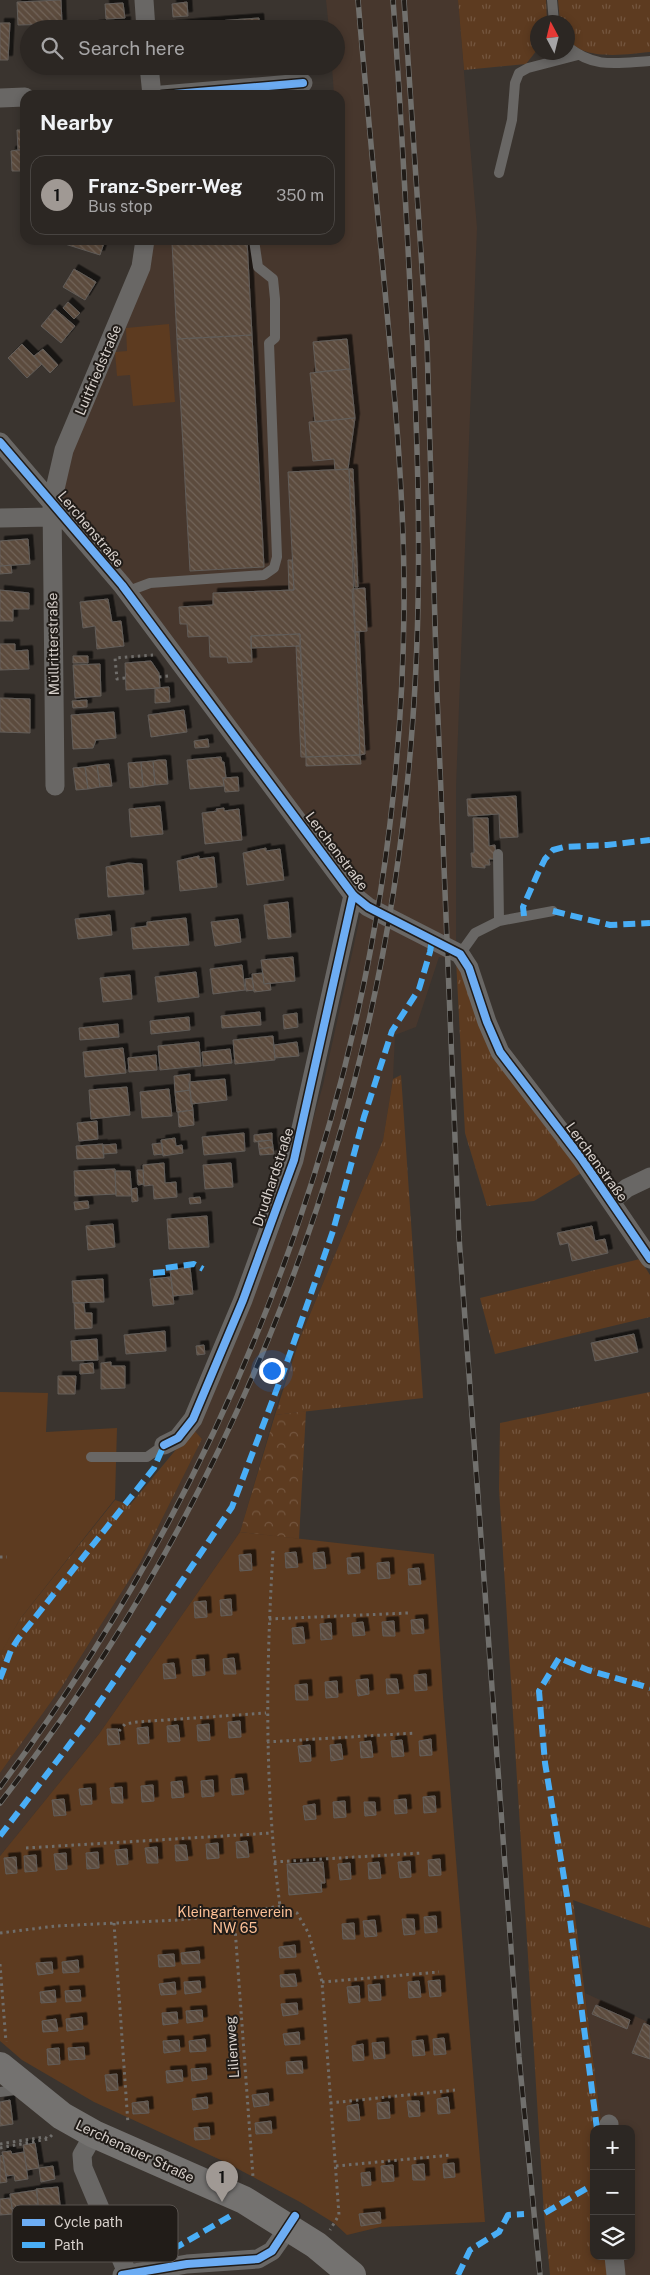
<!DOCTYPE html>
<meta charset="utf-8">
<style>
:root{--surface:#2c2723;--page:#383330;--text:#f1f3f6;--muted:#a6a5a6;--line:#484441;--accent:#a09994}
body{margin:0;font-family:"Public Sans",sans-serif;background:var(--page);color:var(--text)}
.controls{position:absolute;right:15px;bottom:15px;display:grid;overflow:hidden;border-radius:10px;box-shadow:0 2px 8px #0003}
.controls button{width:45px;height:45px;display:grid;place-items:center;padding:0;border:0;border-bottom:1px solid var(--line);background:var(--surface);color:var(--text);font:25px sans-serif}
.compass{position:absolute;left:530px;top:15px;width:45px;height:45px;border-radius:50%;background:var(--surface);box-shadow:0 2px 8px #0003;rotate:353deg}
.you{position:absolute;left:271px;top:1370px;width:18px;height:18px;margin:-12px;border:4px solid #fff;border-radius:50%;background:#1a73e8;box-shadow:0 0 0 8px #1a73e833}
.badge{display:grid;place-items:center;width:32px;height:32px;border-radius:50%;background:var(--accent);color:#111;font-size:16px;font-weight:700}
.pin{position:absolute;translate:-50% -41px;filter:drop-shadow(0 1px 2px #0008)}
.pin::after{content:'';position:absolute;top:26px;width:18px;height:15px;background:inherit;clip-path:polygon(0 0,100% 0,50% 100%)}
.list{margin:0;padding:0;list-style:none}
h2{display:flex;justify-content:space-between;align-items:center;height:65px;margin:0;padding:0 20px;font-size:21px}
h2 small{font-size:16px;font-weight:400;color:var(--muted)}
.list li{display:grid;grid-template-columns:32px 1fr auto;gap:15px;align-items:center;box-sizing:border-box;height:80px;margin:0 10px 10px;padding:0 10px;border:1px solid var(--line);border-radius:15px}
.list b{display:block;font-size:19px;white-space:nowrap}
.list p{margin:0;font-size:16px;white-space:nowrap;color:var(--muted)}
.list em{font-size:16px;font-style:normal;color:var(--muted)}
.icon{flex:none;width:28px;height:28px;fill:none;stroke:currentColor;stroke-width:2;stroke-linecap:round;stroke-linejoin:round}
.map{position:relative;flex:none;width:650px;height:2275px;overflow:hidden}
.search{position:absolute;background:var(--surface);box-shadow:0 2px 8px #0003;left:20px;top:20px;width:325px;height:55px;display:flex;align-items:center;gap:12px;box-sizing:border-box;padding:0 18px;border-radius:28px;color:var(--muted);font-size:19px}
.panel{position:absolute;background:var(--surface);box-shadow:0 2px 8px #0003;left:20px;top:90px;width:325px;height:155px;border-radius:15px}
.map>svg:first-child{display:block}
.built{fill:#47372d}
.grass{fill:url(#grass-tufts)}
.park{fill:url(#park-crowns)}
.garden{fill:#5d3b20}
.building{fill:url(#building-back-hatch);stroke:#625d59;filter:url(#shadow)}
.lines{fill:none;stroke-linecap:round;stroke-linejoin:round}
.path{stroke:#706e6b;stroke-width:3;stroke-dasharray:2.5 4;stroke-linecap:butt}
.service{stroke:#696765;stroke-width:10}
.minor{stroke:#696765;stroke-width:19}
.secondary{stroke:#747270;stroke-width:28}
.rail-casing{stroke:#71706d;stroke-width:5.5}
.rail{stroke:#211c18;stroke-width:4;stroke-dasharray:11;stroke-linecap:butt}
.quiet{stroke:#49aef6;stroke-width:6;stroke-dasharray:12 6;stroke-linecap:butt}
.cycleway-casing{stroke:#211c18;stroke-width:11}
.cycleway{stroke:#6dadf4;stroke-width:8}
.labels{text-anchor:middle;stroke-width:4;stroke-linejoin:round;paint-order:stroke}
.street-label{font-size:14px;fill:#d7d0cb;stroke:#211c18}
.park-label{font-size:14px;fill:#fcc096;stroke:#211c18}
.key{fill:#211c18;stroke:#58524e;stroke-width:1}
.key-label{font-size:14px;fill:#d7d0cb}
</style>
<div class="map">
<svg width="650" height="2275" viewBox="0 0 650 2275">
<defs>
<pattern id="grass-tufts" width="24" height="20" patternUnits="userSpaceOnUse" patternTransform="scale(1.25)"><rect width="24" height="20" fill="#5d3b20"/><path d="M3 7l-1-3M5 7V3M7 7l1-3M15 17l-1-3M17 17v-4M19 17l1-3" fill="none" stroke="#74563f"/></pattern>
<pattern id="park-crowns" width="20" height="18" patternUnits="userSpaceOnUse" patternTransform="scale(1.25)"><rect width="20" height="18" fill="#5d3b20"/><path d="M2 6a3 3 0 1 1 6 0M12 15a3 3 0 1 1 6 0" fill="none" stroke="#74563f"/></pattern>
<pattern id="building-back-hatch" width="6" height="6" patternUnits="userSpaceOnUse" patternTransform="scale(1.25)"><rect width="6" height="6" fill="#5b4b3e"/><path d="M-1 5l2 2M0 0l6 6M5-1l2 2" fill="none" stroke="#726459"/></pattern>
<filter id="shadow"><feDropShadow dx="4.5" dy="-4.5" stdDeviation="0" flood-color="#0009"/></filter>
</defs>
<rect width="100%" height="100%" fill="#3a342f"/>
<path class="built" d="M326 0H458L477 228 456 787V959L439 957 416 1027 395 1035 393 1079 383 1140 300 1338 281 1392 240 1532 99 1734 0 1856V1773L61 1688 140 1563 202 1439 193 1429 242 1324 289 1204 323 1085 362 908 46 493 137 260 139 240H340V95H334L332 66H336V29H329Z
M585 1993 650 2023V2275H621L618 2256H631V2129H602Z"/>
<path class="grass" d="M458 0H546L547 22H538L537 50 526 64 464 70Z
M558 0H650V52C629 54 581 62 568 38 566 34 568 27 568 22H560Z
M456 959 495 1045 588 1169 534 1201 487 1206 465 1133Z
M401 1075 423 1398 275 1415 300 1338 383 1140 393 1079Z
M640 1259 650 1275V1317L495 1354 480 1298Z
M650 1392V1928L573 1900 602 2129H594V2256H618L621 2275H550L544 2214 499 1489 500 1423Z
M193 1429 202 1439 140 1563 61 1688 0 1773V1655L2 1650 20 1619 115 1500 130 1505Z"/>
<path class="park" d="M306 1411 299 1539 240 1532 275 1415Z"/>
<path class="garden" d="M169 324 175 402 133 406 130 375 117 376 115 352 127 351 126 328Z
M0 1392 48 1393 46 1432 117 1428 115 1499 20 1619 0 1655Z
M240 1532 434 1554 443 1697 485 2222 380 2227 347 2235 334 2223 300 2202 223 2161 94 2102 22 2060 0 2041V1856L99 1734Z"/>
<path class="building" d="M61 0 62 24 18 25 17 2Z
M187 2 188 16 173 17 172 4Z
M123 3 125 18 106 19 105 4Z
M259 18 260 29H231V20Z
M231 20V29H205V22Z
M126 21V29H94V25Z
M205 22V29H171V25Z
M0 23H10L8 60H0Z
M234 66H263V68L235 70Z
M17 130H25V150H18Z
M18 150H25V171H12L11 151Z
M66 240H105L100 255 65 244Z
M222 240H247L252 335 177 339 172 243Z
M74 269 96 282 85 300 63 287Z
M68 302 80 313 74 319 63 308Z
M55 309 75 326 61 343 41 326Z
M252 335 264 567 190 571 177 339Z
M347 339 350 369 316 372 313 342Z
M22 344 42 364 27 378 8 358Z
M43 349 58 365 50 373 34 356Z
M350 369 355 418 315 422 310 373Z
M355 418 348 469 335 470 334 459 313 461 309 422Z
M349 469 360 755 306 757 300 634 251 636 252 662 228 663 227 657H210L209 636 188 637 187 624H180L179 607 213 605V593L294 590 288 472Z
M349 469H353L358 587H355Z
M28 539 30 564 0 566V541Z
M288 560H292L294 590H289Z
M11 565 12 573 0 574V566Z
M365 588 367 631 355 632 352 589Z
M0 590 29 593V609H13V621H0Z
M108 599 112 622 121 621 124 646 97 649 95 626 83 628 80 602Z
M355 632H359L365 754 360 755Z
M300 634V646L251 648V636Z
M0 644H15V651L28 650 29 669 0 670Z
M296 646H300L306 757H301Z
M73 656H88V663H73Z
M151 661 159 673 160 688 126 690 125 663Z
M100 664 101 696 75 698 73 665Z
M169 687 170 702 155 703V688Z
M0 698 30 699V733L0 732Z
M87 700V707L73 708 72 701Z
M184 710 187 732 151 737 148 715Z
M114 712 116 738 96 740 93 748 73 749 71 715Z
M208 739 209 747 195 748 194 741Z
M360 755 361 764 306 766V757Z
M221 757 222 762H224L226 778H223L224 786 190 789 187 760Z
M159 760H166L168 784 155 785 153 761Z
M153 761 155 785 143 787 141 762Z
M141 762 143 787 130 788 128 763Z
M109 764 112 786 100 787 97 765Z
M97 765 100 787 88 789 85 767Z
M85 767 88 789 76 790 73 768Z
M238 777 239 791 225 792 223 778Z
M516 796 518 837 500 838 499 814 468 816 467 799Z
M160 806 163 834 131 837 129 809Z
M224 808V811L239 809 242 840 205 844 202 813 217 811 216 809Z
M473 818H488L489 846 495 845 496 859H489L490 865H485V868L472 867 471 853H474Z
M266 848V851L280 849 284 880 247 885 243 853Z
M199 856V859L214 857 217 887 180 891 177 861Z
M128 863 142 864 144 894 108 897 106 867Z
M288 902 291 937 268 939 264 905Z
M110 915 112 935 78 939 75 919Z
M186 918 189 945 133 949 131 928 147 926V922Z
M238 919 241 942 215 946 211 922Z
M293 957 295 981 264 984 261 960Z
M242 965 245 990 213 994 210 969Z
M196 972 199 997 158 1002 155 977Z
M263 973 264 984 270 983 271 990 254 992 252 974Z
M130 975 132 999 103 1002 100 978Z
M252 978 254 990 246 991 245 979Z
M260 1012 261 1025 222 1028 221 1016Z
M297 1013 298 1027 284 1029 283 1015Z
M189 1017 190 1030 151 1034 150 1021Z
M118 1024 119 1037 80 1040 79 1028Z
M273 1036 275 1060 235 1064 233 1040Z
M199 1042 201 1066 160 1070 158 1046Z
M297 1042 299 1056 275 1058 274 1045Z
M123 1048 126 1073 85 1077 83 1052Z
M230 1049 232 1063 203 1066 202 1052Z
M156 1055 157 1070 129 1072 128 1058Z
M190 1074V1090L175 1092 174 1076Z
M225 1079 227 1100 191 1104 189 1082Z
M127 1087 130 1115 91 1119 89 1090Z
M169 1089 172 1116 142 1118 140 1092Z
M190 1090 193 1110 177 1112 175 1092Z
M193 1110 194 1125 179 1127 178 1112Z
M97 1121 98 1139 79 1141 77 1123Z
M244 1133 245 1151 204 1155 202 1137Z
M272 1133V1140L254 1142V1135Z
M175 1138 176 1146 182 1145 183 1153 163 1156 161 1140Z
M272 1140 273 1147 259 1149 258 1141Z
M162 1143 163 1154 154 1155 152 1144Z
M103 1144 104 1158 77 1159 76 1146Z
M116 1144 117 1153 103 1154V1145Z
M273 1147 274 1154 260 1155 259 1149Z
M164 1163 165 1183 176 1182 177 1197 154 1199 153 1185 144 1186 143 1165Z
M231 1163 233 1187 205 1189 203 1165Z
M115 1169 116 1194 75 1196 74 1171Z
M137 1170H143L144 1184 138 1185Z
M115 1171H130L132 1196H116Z
M137 1188 138 1201 132 1202 131 1189Z
M200 1197 201 1203 190 1204 189 1198Z
M88 1201 89 1208 75 1210 74 1202Z
M207 1216 209 1247 169 1249 167 1219Z
M113 1224 115 1247 88 1250 86 1226Z
M592 1226 595 1241 605 1239 608 1253 572 1261 568 1243 560 1245 557 1233Z
M190 1267 193 1294 173 1296 170 1270Z
M171 1277 174 1304 153 1306 150 1279Z
M103 1279 104 1302 73 1303 72 1281Z
M74 1303H84L85 1313H92V1328L75 1329Z
M165 1331 166 1351 126 1354 124 1335Z
M634 1334 638 1352 595 1361 591 1343Z
M97 1339 98 1360 72 1361 71 1341Z
M204 1345 205 1354 197 1355 196 1346Z
M111 1362V1366H125V1388L101 1389V1363Z
M93 1363 94 1373 80 1374V1364Z
M58 1376H76L75 1394H58Z
M296 1552 298 1567 286 1568 285 1553Z
M324 1552 326 1568 314 1569 313 1553Z
M251 1554 252 1570 240 1571 239 1555Z
M359 1557 360 1573 348 1574 347 1558Z
M389 1562 390 1578 378 1579 377 1563Z
M419 1568 421 1584 409 1585 408 1569Z
M231 1599 232 1615 221 1616 220 1600Z
M206 1601 207 1617 195 1618 194 1602Z
M423 1619 424 1633 412 1634 411 1620Z
M394 1621 395 1636H383L382 1622Z
M363 1622 365 1635 353 1636 352 1623Z
M331 1623 332 1639 321 1640 320 1624Z
M303 1627 305 1643 293 1644 292 1628Z
M234 1658 236 1674H224L223 1659Z
M204 1659 205 1675 193 1676 192 1660Z
M174 1663 176 1678 164 1679 163 1664Z
M426 1674 427 1690 415 1691 414 1675Z
M368 1679 369 1694 358 1696 356 1680Z
M386 1679H397L399 1693 387 1694Z
M337 1681 338 1697 326 1698 325 1682Z
M307 1684 308 1700H296L295 1685Z
M240 1721 241 1737 229 1738 228 1722Z
M209 1724 210 1740 198 1741 197 1725Z
M178 1725 180 1741 168 1742 167 1726Z
M148 1727 149 1743 138 1744 137 1728Z
M107 1729H118L120 1744 108 1745Z
M431 1739 432 1755 420 1756 419 1741Z
M402 1740 404 1756 392 1757 391 1741Z
M371 1741 373 1757 361 1758 360 1742Z
M341 1744 343 1759 331 1761 330 1745Z
M310 1745 311 1761 300 1762 298 1746Z
M242 1778 244 1794 232 1795 231 1779Z
M213 1780 214 1796 202 1797 201 1781Z
M182 1781 184 1797 172 1798 171 1782Z
M153 1785 154 1801 142 1802 141 1786Z
M122 1787 123 1803H112L110 1788Z
M91 1788 92 1804 81 1805 79 1789Z
M435 1796 436 1812 424 1813 423 1797Z
M64 1799 66 1815 54 1816 52 1800Z
M406 1799 407 1813 395 1814 394 1800Z
M345 1801 346 1817 334 1818 333 1802Z
M364 1802H375L376 1815 365 1816Z
M315 1804 316 1819 305 1820 303 1806Z
M247 1841 249 1857 237 1858 236 1842Z
M218 1843 219 1858 207 1859 206 1844Z
M175 1845H186L188 1860 176 1861Z
M157 1847 158 1863H147L145 1848Z
M127 1849 128 1864 117 1865 115 1850Z
M98 1852 99 1868 87 1869 86 1853Z
M66 1853 67 1869 56 1870 54 1854Z
M36 1855 37 1871 25 1872 24 1856Z
M16 1857 17 1873 6 1874 4 1858Z
M440 1859 441 1875 429 1876 428 1860Z
M410 1861 411 1877 400 1878 398 1862Z
M323 1862 325 1883H321L322 1892 289 1895 287 1864Z
M379 1862 381 1878 369 1879 368 1863Z
M350 1863 351 1879 340 1880 338 1864Z
M436 1916 437 1932 425 1933 424 1917Z
M402 1919H414L415 1934 404 1935Z
M375 1920 377 1936 365 1937 363 1921Z
M354 1923 355 1939H343L342 1924Z
M295 1945 296 1957 280 1958 279 1947Z
M199 1951 200 1963 182 1964 181 1953Z
M174 1954 175 1966 159 1967 158 1955Z
M78 1960 79 1972 63 1973 62 1962Z
M52 1962 53 1973 38 1975 36 1963Z
M295 1974 297 1986 281 1987 280 1975Z
M440 1980 441 1996 430 1997 428 1981Z
M200 1981 201 1992 185 1994 184 1982Z
M419 1981 421 1997 409 1998 408 1982Z
M175 1982 176 1994 161 1995 159 1984Z
M380 1984 381 2000 369 2001 368 1985Z
M359 1986 360 2002 349 2003 347 1987Z
M55 1990 56 2002 41 2003 40 1992Z
M80 1990 81 2001 66 2002 65 1991Z
M297 2003 298 2014 283 2016 281 2004Z
M596 2005 630 2020 627 2029 592 2014Z
M202 2010 203 2021 187 2023 186 2011Z
M177 2012 178 2023 163 2025 162 2013Z
M82 2017 83 2029 67 2031 66 2019Z
M56 2019 58 2031 43 2032 42 2021Z
M644 2023 650 2026V2059L632 2053Z
M299 2032 300 2044 285 2045 283 2034Z
M444 2038 446 2054 434 2055 433 2039Z
M205 2039 206 2051 190 2052 189 2041Z
M179 2040 180 2051 164 2053 163 2041Z
M423 2040 425 2055 413 2056 412 2041Z
M384 2042 385 2058 374 2059 372 2043Z
M363 2044 364 2060 353 2061 352 2046Z
M84 2047 85 2059 69 2060 68 2048Z
M59 2048 60 2064 48 2065 47 2049Z
M302 2061 303 2073 287 2074 286 2062Z
M206 2068 207 2079 192 2081 191 2069Z
M182 2070 183 2081 167 2083 166 2071Z
M117 2074 118 2090 107 2091 105 2075Z
M268 2093 269 2105 254 2107 252 2095Z
M207 2097 208 2108 193 2110 192 2099Z
M448 2097 450 2113 438 2114 437 2099Z
M10 2100 13 2124 0 2126V2102Z
M148 2101 149 2113 133 2114 132 2103Z
M407 2101H419L420 2116 409 2117Z
M389 2102 390 2118 378 2119 377 2103Z
M358 2104 360 2120 348 2121 347 2106Z
M271 2121 272 2133 256 2134 255 2123Z
M209 2127 210 2139 195 2140 194 2128Z
M35 2143 39 2168 27 2170 23 2145Z
M11 2151 12 2154 24 2152 28 2179 15 2181 14 2175 6 2176 2 2152Z
M3 2155 7 2182 0 2183V2156Z
M454 2163 455 2177 444 2178 443 2164Z
M424 2164 425 2180H413L412 2165Z
M393 2165 394 2181 382 2182 381 2166Z
M53 2166 55 2179 41 2182 39 2168Z
M370 2172 371 2185 362 2186 361 2173Z
M58 2187 62 2221 41 2224 36 2189Z
M37 2190 38 2205 12 2209 10 2194Z
M11 2198 13 2214 0 2215V2199Z
M380 2212 381 2223 361 2226 359 2214Z"/>
<g class="lines">
<path class="path" d="M159 677 169 676
M125 678 117 679 115 658 153 655
M273 1551C266 1671 264 1787 280 1906
M0 1557H7
M269 1619 408 1613
M119 1731 125 1724 137 1722 266 1713
M267 1742 416 1733
M26 1848 272 1833
M274 1862 422 1853
M234 1914 253 2177
M114 1923 128 2124
M0 1933 56 1926 178 1920 234 1914 280 1906 297 1913 309 1934 322 1982 339 2215 330 2230
M0 1964 6 2042
M322 1982 439 1972
M330 2103 455 2090
M0 2144 44 2137 48 2139
M0 2148 48 2139 52 2135
M336 2166 452 2155"/>
<path class="service" d="M552 0 554 22
M568 47C595 69 617 63 650 61
M499 173 512 120 515 83 519 73 528 68 578 55
M126 592 150 583 264 575 274 568 277 557 269 343 275 338V299L273 279 258 267 254 240
M498 854 499 921
M460 954 475 933 499 921 553 911
M91 1457H147L164 1445
M0 2092 22 2089"/>
<path class="minor" d="M144 0 146 29
M149 66 152 95
M162 95 303 83
M0 98 25 97
M0 442 122 585 353 895 368 907 460 954 469 968 487 1022 500 1052 581 1158 650 1259
M0 518 51 517
M55 786 52 502 64 450 141 267 145 240
M611 1201 627 1188 650 1177
M164 1445 178 1438 193 1419 243 1300 294 1160 353 895
M607 2129 609 2124
M94 2134 82 2155 83 2168 128 2275
M614 2256 616 2275
M122 2275 187 2264 258 2259 272 2251 289 2227"/>
<path class="secondary" d="M0 2066 62 2116 94 2134 244 2200 316 2245 352 2275"/>
<g class="rail-casing">
<path id="rail" d="M404 0 427 342 437 694 459 1237 519 2057 540 2275
M0 1787C255 1445 399 1038 404 611 405 504 395 398 385 291 376 194 366 97 358 0
M0 1803C237 1496 380 1130 411 743 424 590 418 438 410 286 405 190 400 95 393 0"/>
</g>
<use href="#rail" class="rail"/>
<path class="quiet" d="M553 911 610 925 650 923
M524 916 523 907 538 873 545 859 553 850 564 847 607 845 650 840
M153 1273 166 1272 165 1268 194 1264 203 1269
M0 1679 11 1650 18 1639 154 1468 164 1445
M0 1836 85 1724 232 1507 286 1365 333 1231 364 1117 392 1031 419 989 430 952 432 940
M597 2129 567 1896 545 1763 539 1691 559 1658 588 1670 650 1688
M545 2213 594 2184
M167 2267 175 2248 232 2215
M458 2275 470 2250 499 2232 508 2215 524 2214"/>
<g class="cycleway-casing">
<path id="cycleway" d="M162 95 303 83
M0 442 122 585 353 895 368 907 460 954 469 968 487 1022 500 1052 581 1158 650 1259
M164 1445 178 1438 193 1419 243 1300 294 1160 353 895
M122 2275 187 2264 258 2259 272 2251 295 2216"/>
</g>
<use href="#cycleway" class="cycleway"/>
</g>
<g class="labels">
<g class="street-label">
<text transform="translate(98 370) rotate(-67)" y="5">Luitfriedstraße</text>
<text transform="translate(91 529) rotate(50)" y="5">Lerchenstraße</text>
<text transform="translate(53 644) rotate(-91)" y="5">Müllritterstraße</text>
<text transform="translate(337 851) rotate(53)" y="5">Lerchenstraße</text>
<text transform="translate(597 1162) rotate(54)" y="5">Lerchenstraße</text>
<text transform="translate(273 1177) rotate(-72)" y="5">Drudhardstraße</text>
<text transform="translate(232 2047) rotate(-94)" y="5">Lilienweg</text>
<text transform="translate(135 2151) rotate(25)" y="5">Lerchenauer Straße</text>
</g>
<g class="park-label">
<text x="235" y="1917">Kleingartenverein<tspan x="235" dy="16">NW 65</tspan></text>
</g>
</g>
<rect x="12" y="2205" width="166" height="57" rx="8" class="key"/>
<rect x="22" y="2219" width="23" height="7" fill="#6dadf4"/>
<rect x="22" y="2242" width="23" height="6" fill="#49aef6"/>
<g class="key-label">
<text x="54" y="2227">Cycle path</text>
<text x="54" y="2250">Path</text>
</g>
</svg>
<div class="controls">
<button>+</button>
<button>−</button>
<button><svg class="icon" aria-label="layers" viewBox="0 0 24 24"><path d="M12 4l9 5-9 5-9-5zM3 14l9 5 9-5"/></svg></button>
</div>
<svg class="compass" viewBox="-18 -18 36 36"><path d="M0-13l5 13h-10z" fill="#e53935"/><path d="M0 13l5-13h-10z" fill="#a6a5a6"/></svg>
<div class="you"></div>
<div class="pin badge" style="left:222px;top:2202px">1</div>
<div class="search"><svg class="icon" aria-label="search" viewBox="0 0 24 24"><circle cx="10" cy="10" r="6"/><path d="M15 15l6 6"/></svg>Search here</div>
<section class="panel">
<h2>Nearby<small></small></h2>
<ul class="list">
<li><span class="badge">1</span><div><b>Franz-Sperr-Weg</b><p>Bus stop</p></div><em>350 m</em></li>
</ul>
</section>
</div>
